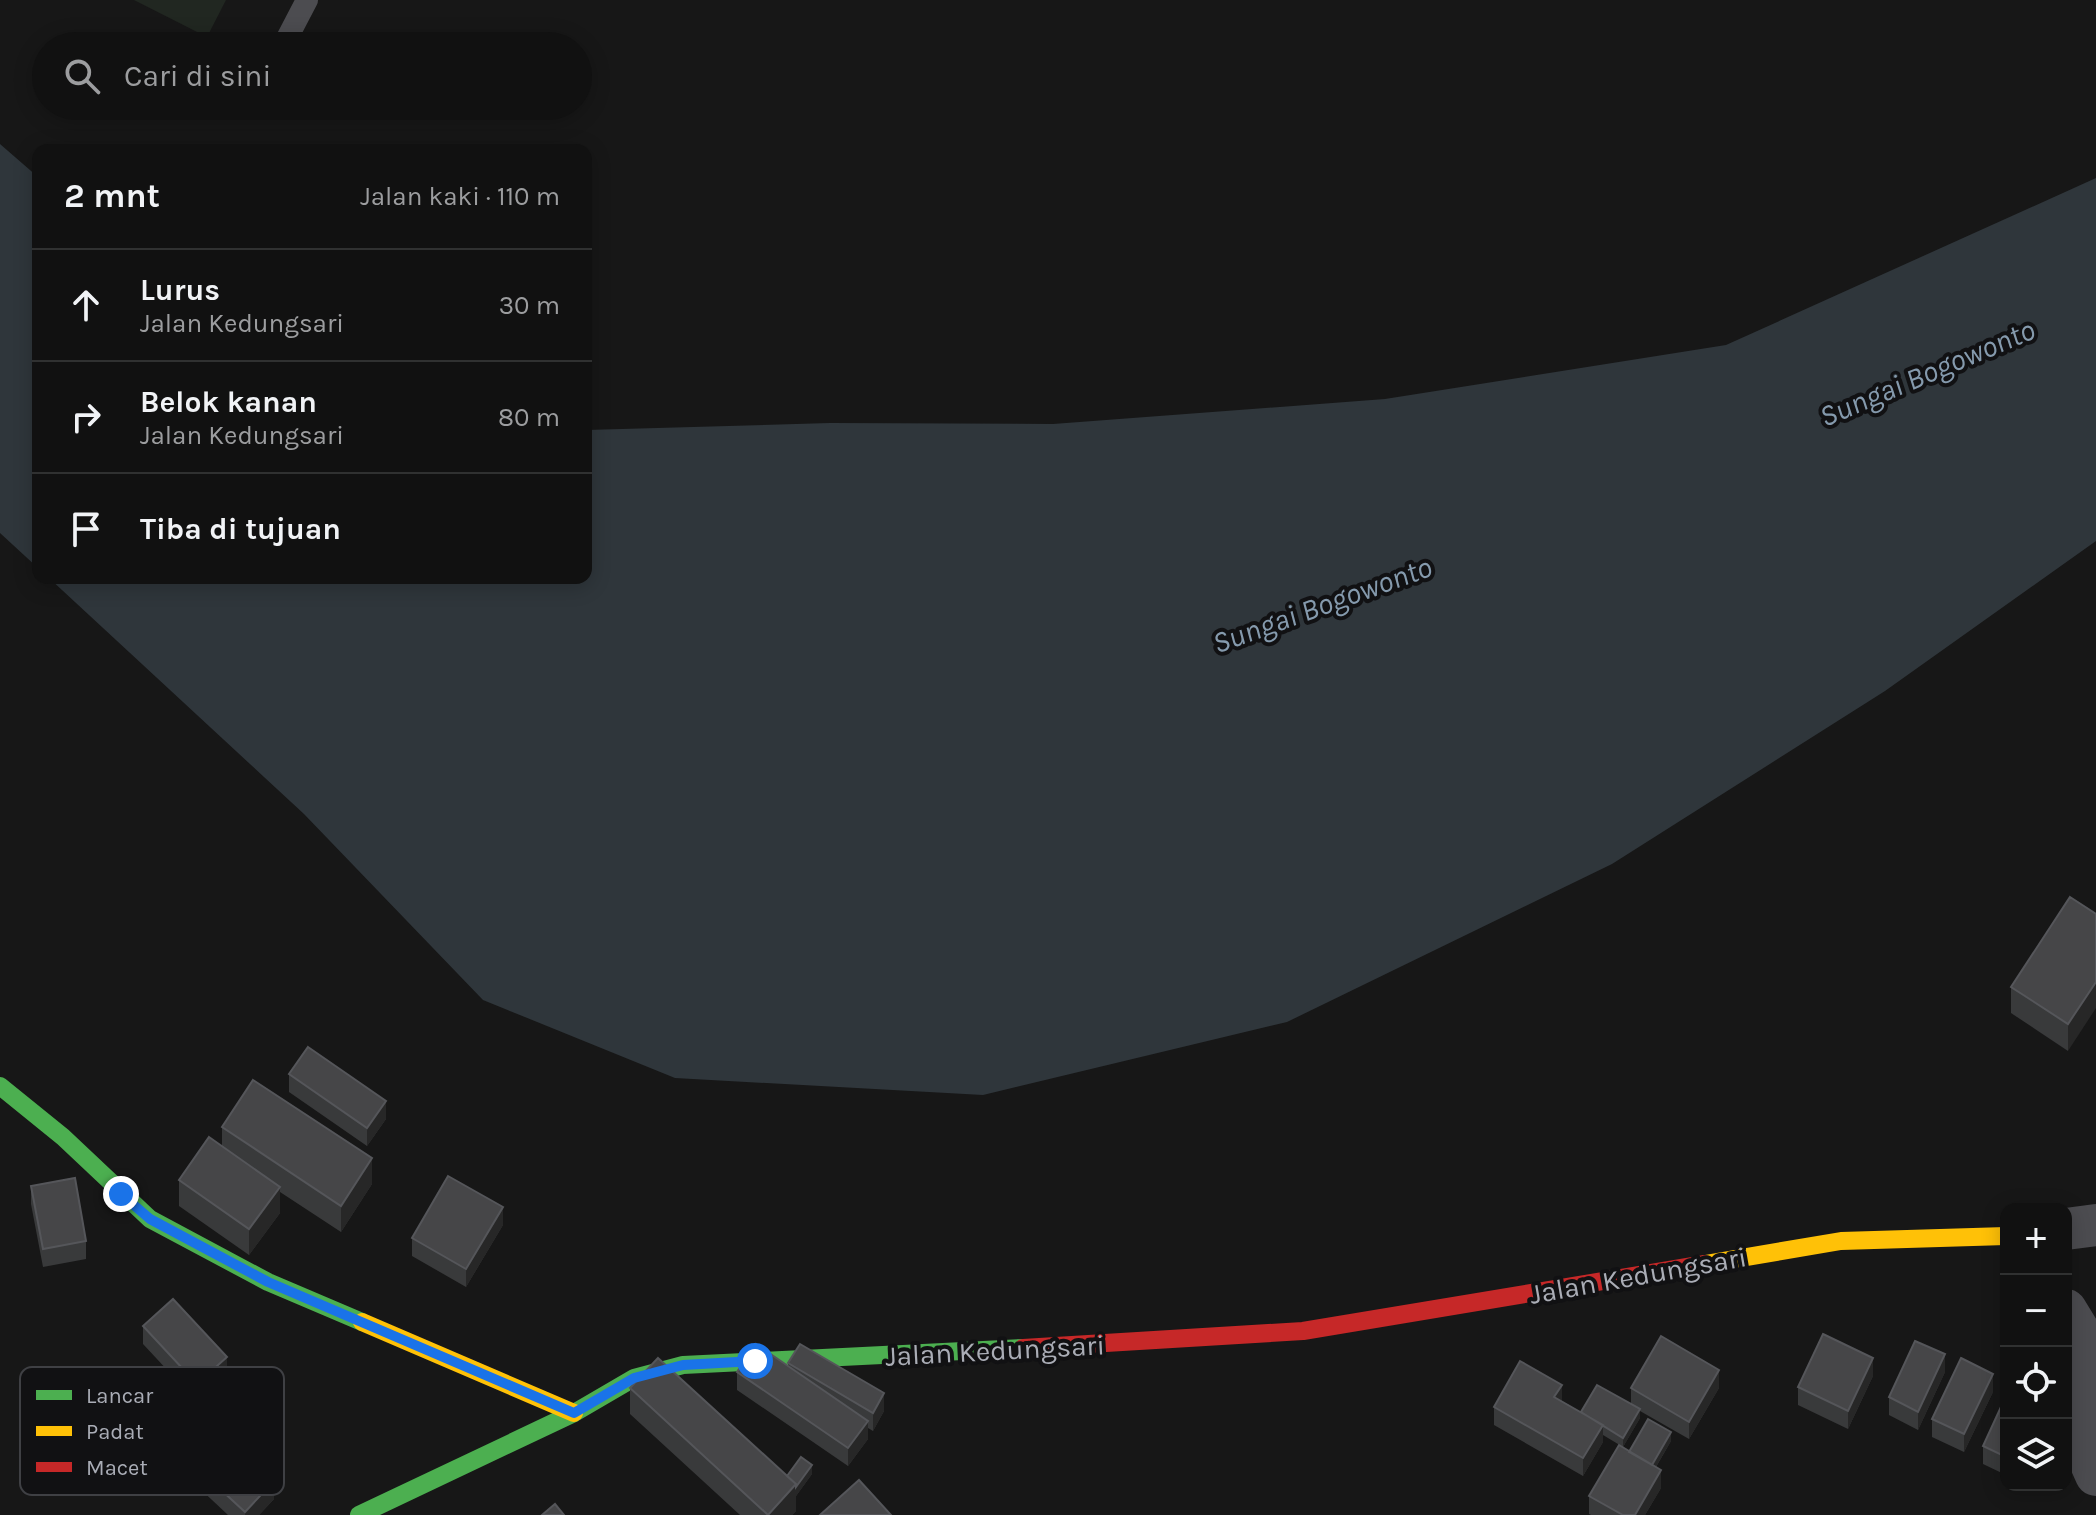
<!DOCTYPE html>
<html lang="id">
<meta charset="utf-8">
<style>
:root{--surface:#111;--page:#1a1a1a;--text:#f1f3f6;--muted:#9c9d9f;--line:#303131}
body{margin:0;font-family:Karla,sans-serif;background:var(--page);color:var(--text)}
.controls{position:absolute;right:24px;bottom:24px;display:grid;overflow:hidden;border-radius:16px;box-shadow:0 4px 20px #0003}
.controls button{width:72px;height:72px;display:grid;place-items:center;padding:0;border:0;border-bottom:2px solid var(--line);background:var(--surface);color:var(--text);font:40px sans-serif}
.stop{position:absolute;width:24px;height:24px;margin:-18px;border:6px solid #1a73e8;border-radius:50%;background:#fff}
.stop.end{background:#1a73e8;border-color:#fff;box-shadow:0 2px 8px #0008}
.list{margin:0;padding:0;list-style:none}
h2{display:flex;justify-content:space-between;align-items:center;height:104px;margin:0;padding:0 32px;font-size:34px}
h2 small{font-size:26px;font-weight:400;color:var(--muted)}
.list li{display:grid;grid-template-columns:52px 1fr auto;gap:24px;align-items:center;box-sizing:border-box;height:112px;padding:0 32px;border-top:2px solid var(--line)}
.list b{display:block;font-size:30px;white-space:nowrap}
.list p{margin:0;font-size:26px;white-space:nowrap;color:var(--muted)}
.list em{font-size:26px;font-style:normal;color:var(--muted)}
.icon{flex:none;width:44px;height:44px;fill:none;stroke:currentColor;stroke-width:2;stroke-linecap:round;stroke-linejoin:round}
.map{position:relative;flex:none;width:2096px;height:1515px;overflow:hidden}
.search{position:absolute;background:var(--surface);box-shadow:0 4px 20px #0003;left:32px;top:32px;width:560px;height:88px;display:flex;align-items:center;gap:20px;box-sizing:border-box;padding:0 28px;border-radius:44px;color:var(--muted);font-size:30px}
.panel{position:absolute;background:var(--surface);box-shadow:0 4px 20px #0003;left:32px;top:144px;width:560px;height:440px;border-radius:16px}
.map>svg:first-child{display:block}
.green{fill:#212721}
.water{fill:#2f363b}
.lines{fill:none;stroke-linecap:round;stroke-linejoin:round}
.lane{stroke:#4c4c50;stroke-width:22}
.street{stroke:#4c4c50;stroke-width:42}
.fast{stroke:#4caf50;stroke-width:18}
.slow{stroke:#ffc107;stroke-width:18}
.jam{stroke:#c62828;stroke-width:18}
.wall{fill:#393a3b}
.shaded-wall{fill:#272727}
.building{fill:#464648;stroke:#55565a;stroke-width:2}
.route{stroke:#1a73e8;stroke-width:10}
.labels{text-anchor:middle;stroke-width:8;stroke-linejoin:round;paint-order:stroke}
.street-label{font-size:28px;fill:#aaadb6;stroke:#111113}
.water-label{font-size:30px;font-style:italic;fill:#859aad;stroke:#111113}
.key{fill:#111113;stroke:#3f4044;stroke-width:2}
.key-label{font-size:22px;fill:#aaadb6}
</style>
<div class="map">
<svg width="2096" height="1515" viewBox="0 0 2096 1515">
<rect width="100%" height="100%" fill="#171717"/>
<path class="green" d="M134 0H226L207 37Z"/>
<path class="water" d="M0 144 38 177V568L0 533Z
M2096 178V541L1885 691 1612 864 1287 1022 983 1095 675 1078 483 1000 304 814 49 578H586V430L830 423 1053 424 1385 399 1726 345Z"/>
<g class="lines">
<path class="lane" d="M283 46 307 0"/>
<path class="street" d="M2066 1229 2096 1225
M2066 1310 2091 1351 2092 1380 2079 1437 2096 1475"/>
<path class="fast" d="M0 1086 63 1137 150 1219 268 1282 362 1322
M359 1515 574 1413 634 1378 683 1365 1023 1348"/>
<path class="slow" d="M1705 1264 1841 1241 2006 1236
M362 1322 574 1413"/>
<path class="jam" d="M1023 1348 1303 1331 1705 1264"/>
</g>
<path class="wall" d="M2070 897 2068 1051 2011 1013V987Z
M289 1074 386 1119 367 1146 289 1092Z
M222 1127 372 1184 341 1232 280 1192V1213L249 1255 179 1206V1180L222 1146Z
M31 1186 86 1241V1259L43 1267 31 1204Z
M503 1225 466 1287 412 1256V1238Z
M143 1326 227 1375 197 1402 143 1344Z
M788 1363 884 1411 873 1431 868 1428V1439L848 1466 737 1390V1372L788 1366Z
M1945 1372 1918 1430 1889 1415V1397Z
M1873 1376 1848 1429 1798 1405V1387Z
M630 1388 787 1476 812 1474 796 1496V1511L792 1515H740L630 1414Z
M1631 1388H1719L1689 1439 1640 1411V1418L1623 1447 1603 1435V1442L1583 1476 1494 1425V1407L1562 1401 1581 1412 1631 1404Z
M1993 1392 1964 1452 1932 1437V1419Z
M2006 1396V1475L1983 1464V1446Z
M1671 1441 1656 1467 1661 1488 1645 1515H1591L1589 1514V1496L1629 1452Z
M179 1451 274 1499 259 1515H228L179 1469Z"/>
<path class="shaded-wall" d="M2096 982V1008L2068 1051V1024Z
M386 1101V1119L367 1146V1128Z
M372 1158V1184L341 1232V1206Z
M280 1187V1213L249 1255V1229Z
M503 1207V1225L466 1287V1269Z
M1945 1354V1372L1918 1430V1412Z
M227 1357V1375L197 1402V1384Z
M1873 1358V1376L1848 1429V1411Z
M1719 1370V1388L1689 1439V1422Z
M1993 1374V1392L1964 1452V1434Z
M1562 1385V1403L1554 1397Z
M884 1393V1411L873 1431V1413Z
M1640 1409V1418L1623 1447V1438Z
M868 1421V1439L848 1466V1448Z
M1603 1425V1442L1583 1476V1458Z
M1671 1432V1441L1651 1475V1466Z
M812 1465V1474L796 1496V1511L792 1515H768L796 1484Z
M1661 1470V1488L1645 1515H1635Z
M274 1481V1499L259 1515H245V1512Z"/>
<path class="building" d="M2070 897 2096 914V982L2068 1024 2011 987Z
M308 1047 386 1101 367 1128 289 1074Z
M253 1080 372 1158 341 1206 222 1127Z
M209 1137 280 1187 249 1229 179 1180Z
M448 1176 503 1207 466 1269 412 1238Z
M75 1178 86 1241 43 1249 31 1186Z
M173 1299 227 1357 197 1384 143 1326Z
M1823 1334 1873 1358 1848 1411 1798 1387Z
M1661 1336 1719 1370 1689 1422 1631 1388Z
M1915 1341 1945 1354 1918 1412 1889 1397Z
M756 1344 868 1421 848 1448 737 1372Z
M800 1344 884 1393 873 1413 788 1363Z
M658 1358 796 1484 768 1515 630 1388Z
M1961 1358 1993 1374 1964 1434 1932 1419Z
M1520 1361 1562 1385 1554 1397 1603 1425 1583 1458 1494 1407Z
M1597 1385 1640 1409 1623 1438 1581 1412Z
M2006 1396V1457L1983 1446Z
M1648 1419 1671 1432 1652 1465 1629 1452Z
M207 1420 274 1481 245 1512 179 1451Z
M1619 1445 1661 1470 1635 1515H1623L1589 1496Z
M801 1457 812 1465 796 1487V1484L787 1476Z
M859 1480 891 1515H820Z
M555 1504 564 1515H542Z"/>
<g class="lines">
<path class="route" d="M121 1194 150 1219 268 1282 574 1413 634 1378 683 1365 755 1361"/>
</g>
<g class="labels">
<g class="street-label">
<text transform="translate(1638 1275) rotate(-10)" y="10">Jalan Kedungsari</text>
<text transform="translate(995 1350) rotate(-3)" y="10">Jalan Kedungsari</text>
</g>
<g class="water-label">
<text transform="translate(1927 373) rotate(-23)" y="10">Sungai Bogowonto</text>
<text transform="translate(1322 605) rotate(-20)" y="10">Sungai Bogowonto</text>
</g>
</g>
<rect x="20" y="1367" width="264" height="128" rx="12" class="key"/>
<rect x="36" y="1390" width="36" height="10" fill="#4caf50"/>
<rect x="36" y="1426" width="36" height="10" fill="#ffc107"/>
<rect x="36" y="1462" width="36" height="10" fill="#c62828"/>
<g class="key-label">
<text x="86" y="1403">Lancar</text>
<text x="86" y="1439">Padat</text>
<text x="86" y="1475">Macet</text>
</g>
</svg>
<div class="controls">
<button>+</button>
<button>−</button>
<button><svg class="icon" aria-label="locate" viewBox="0 0 24 24"><circle cx="12" cy="12" r="6"/><path d="M12 2v4M12 18v4M2 12h4M18 12h4"/></svg></button>
<button><svg class="icon" aria-label="layers" viewBox="0 0 24 24"><path d="M12 4l9 5-9 5-9-5zM3 14l9 5 9-5"/></svg></button>
</div>
<div class="stop" style="left:755px;top:1361px"></div>
<div class="stop end" style="left:121px;top:1194px"></div>
<div class="search"><svg class="icon" aria-label="search" viewBox="0 0 24 24"><circle cx="10" cy="10" r="6"/><path d="M15 15l6 6"/></svg>Cari di sini</div>
<section class="panel">
<h2>2 mnt<small>Jalan kaki · 110 m</small></h2>
<ul class="list">
<li><svg class="icon" aria-label="ahead" viewBox="0 0 24 24"><path d="M12 20V5M6 11l6-6 6 6"/></svg><div><b>Lurus</b><p>Jalan Kedungsari</p></div><em>30 m</em></li>
<li><svg class="icon" aria-label="right" viewBox="0 0 24 24"><path d="M7 20v-9h11M14 6l5 5-5 5"/></svg><div><b>Belok kanan</b><p>Jalan Kedungsari</p></div><em>80 m</em></li>
<li><svg class="icon" aria-label="arrive" viewBox="0 0 24 24"><path d="M6 21V4h12l-3 4 3 4H6"/></svg><div><b>Tiba di tujuan</b></div></li>
</ul>
</section>
</div>
